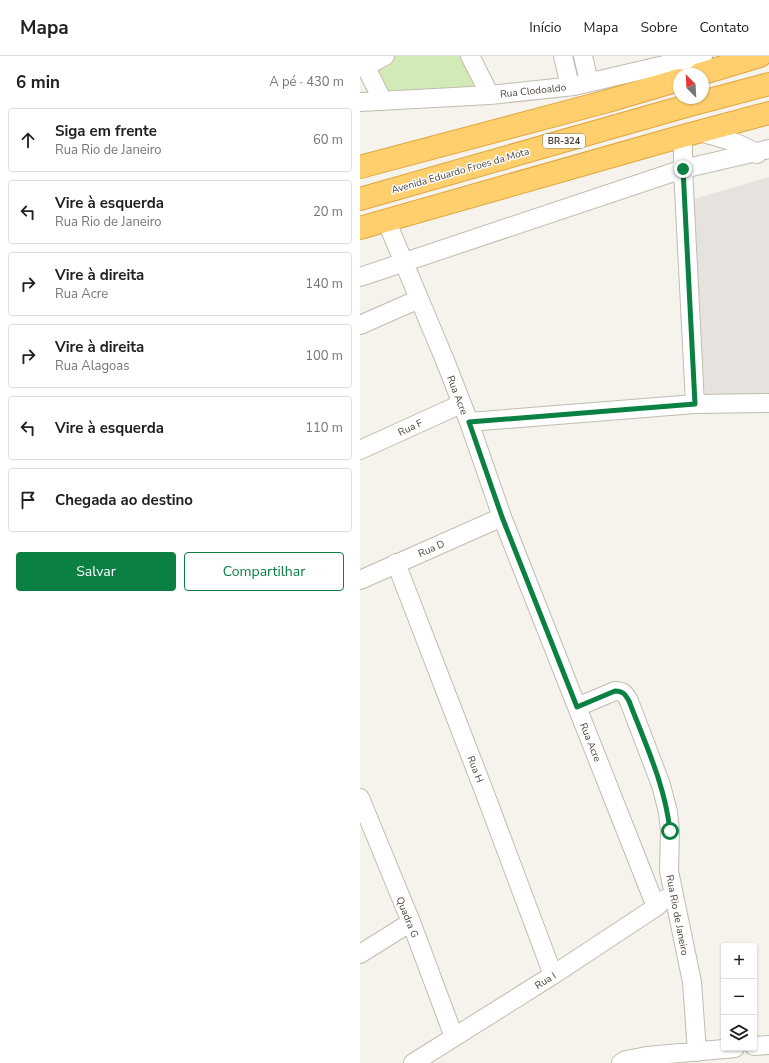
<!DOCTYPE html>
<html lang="pt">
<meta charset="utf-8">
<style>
:root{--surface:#fff;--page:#f6f6f6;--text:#202124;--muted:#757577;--line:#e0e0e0;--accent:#0b8043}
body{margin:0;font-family:"Nunito Sans",sans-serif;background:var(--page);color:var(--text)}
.controls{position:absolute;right:12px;bottom:12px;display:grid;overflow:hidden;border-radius:4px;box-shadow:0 1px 3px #0004}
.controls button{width:36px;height:36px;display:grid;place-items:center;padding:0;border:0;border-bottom:1px solid var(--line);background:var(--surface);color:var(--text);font:20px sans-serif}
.compass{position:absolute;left:313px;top:12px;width:36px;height:36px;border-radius:50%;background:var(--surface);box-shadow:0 1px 3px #0004;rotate:336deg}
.stop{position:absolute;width:12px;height:12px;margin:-9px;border:3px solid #0b8043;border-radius:50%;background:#fff}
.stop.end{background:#0b8043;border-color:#fff;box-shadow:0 1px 4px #0008}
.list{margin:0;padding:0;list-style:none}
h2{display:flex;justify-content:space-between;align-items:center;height:52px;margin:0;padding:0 16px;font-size:17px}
h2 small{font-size:13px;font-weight:400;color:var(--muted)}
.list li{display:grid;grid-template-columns:26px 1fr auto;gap:12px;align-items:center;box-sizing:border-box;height:64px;margin:0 8px 8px;padding:0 8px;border:1px solid var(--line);border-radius:4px}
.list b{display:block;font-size:15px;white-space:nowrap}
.list p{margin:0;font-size:13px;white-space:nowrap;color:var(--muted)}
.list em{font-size:13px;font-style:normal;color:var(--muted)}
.actions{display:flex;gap:8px;padding:12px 16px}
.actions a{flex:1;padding:9px 0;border:1px solid var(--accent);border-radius:4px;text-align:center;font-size:14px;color:var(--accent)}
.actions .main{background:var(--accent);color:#fff}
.icon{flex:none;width:22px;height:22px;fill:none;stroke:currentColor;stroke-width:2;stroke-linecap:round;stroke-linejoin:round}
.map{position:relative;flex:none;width:409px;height:1007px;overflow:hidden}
header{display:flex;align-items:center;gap:24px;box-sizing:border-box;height:56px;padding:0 20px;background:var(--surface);border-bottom:1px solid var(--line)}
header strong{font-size:19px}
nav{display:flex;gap:22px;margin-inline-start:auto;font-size:14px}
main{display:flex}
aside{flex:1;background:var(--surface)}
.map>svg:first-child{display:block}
.industrial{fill:#e6e2dd}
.green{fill:#d2eab5}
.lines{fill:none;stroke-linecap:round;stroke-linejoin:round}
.minor-casing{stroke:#c2bbae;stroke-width:20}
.highway-casing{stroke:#e0a43c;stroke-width:24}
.minor{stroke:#fff;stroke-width:18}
.highway{stroke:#ffcf6e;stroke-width:22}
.route{stroke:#0b8043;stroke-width:5}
.labels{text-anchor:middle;stroke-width:3;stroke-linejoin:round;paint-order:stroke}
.shield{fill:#fff;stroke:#817c74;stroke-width:1}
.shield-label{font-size:9px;font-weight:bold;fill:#4b4439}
.street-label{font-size:10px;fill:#4b4439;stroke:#fff}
</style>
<header>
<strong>Mapa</strong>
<nav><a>Início</a><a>Mapa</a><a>Sobre</a><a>Contato</a></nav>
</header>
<main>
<aside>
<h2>6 min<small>A pé · 430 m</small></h2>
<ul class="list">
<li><svg class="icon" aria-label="ahead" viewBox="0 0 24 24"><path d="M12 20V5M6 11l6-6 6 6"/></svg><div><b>Siga em frente</b><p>Rua Rio de Janeiro</p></div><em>60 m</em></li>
<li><svg class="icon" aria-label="left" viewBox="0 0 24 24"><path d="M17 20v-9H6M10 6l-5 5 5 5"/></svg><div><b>Vire à esquerda</b><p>Rua Rio de Janeiro</p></div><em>20 m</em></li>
<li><svg class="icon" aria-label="right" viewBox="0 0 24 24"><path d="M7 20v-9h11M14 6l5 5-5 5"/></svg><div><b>Vire à direita</b><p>Rua Acre</p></div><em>140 m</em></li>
<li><svg class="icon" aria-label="right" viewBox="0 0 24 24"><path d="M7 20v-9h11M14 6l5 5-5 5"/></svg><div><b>Vire à direita</b><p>Rua Alagoas</p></div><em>100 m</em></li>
<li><svg class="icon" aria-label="left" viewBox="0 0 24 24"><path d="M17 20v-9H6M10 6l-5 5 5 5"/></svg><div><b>Vire à esquerda</b></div><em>110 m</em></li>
<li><svg class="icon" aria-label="arrive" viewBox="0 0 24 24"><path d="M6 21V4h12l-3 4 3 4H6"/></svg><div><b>Chegada ao destino</b></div></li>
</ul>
<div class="actions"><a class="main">Salvar</a><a>Compartilhar</a></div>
</aside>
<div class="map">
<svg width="409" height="1007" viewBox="0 0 409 1007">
<rect width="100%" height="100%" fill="#f6f3ec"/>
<path class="industrial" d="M409 121V342L345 345 334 143Z"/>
<path class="green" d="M35 0H105L122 31 26 37 13 11Z"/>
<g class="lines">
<g class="minor-casing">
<path id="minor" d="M0 0 23 45
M110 0 130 39
M203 0 210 30
M223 0 229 26
M6 10 25 0
M0 46 130 39 214 30 343 0
M339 76C359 81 379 86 397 98
M323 80V113L335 348
M26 164 84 302 109 366 142 461 296 851
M0 221 323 113 409 93
M0 269 59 243
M109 366 335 348 409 347
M0 394 101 348
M36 507 124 735 193 919
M0 524 142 461
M217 651 255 635C263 635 265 638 269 645L301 729 308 756 310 775 309 815 332 926 337 996
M0 742 51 866 94 981
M0 898 51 866
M394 990 409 989
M53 1007 193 919 296 851 305 843
M261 1007 266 1004 287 1000 375 992"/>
</g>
<g class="highway-casing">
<path id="highway" d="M340 18 400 0
M0 111 248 45 319 24
M0 143 330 49 409 28
M0 172 323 80 409 57"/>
</g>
<use href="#minor" class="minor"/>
<use href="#highway" class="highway"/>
</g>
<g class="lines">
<path class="route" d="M310 775C305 729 285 687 269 645 265 638 263 635 255 635L217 651 142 461 109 366 335 348 323 113"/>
</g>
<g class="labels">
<rect class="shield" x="183" y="78" width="42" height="14" rx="3"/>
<g class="shield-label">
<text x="204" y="88">BR-324</text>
</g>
<g class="street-label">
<text transform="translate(173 34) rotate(-6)" y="4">Rua Clodoaldo</text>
<text transform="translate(100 114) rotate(-16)" y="4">Avenida Eduardo Froes da Mota</text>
<text transform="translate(98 339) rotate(69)" y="4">Rua Acre</text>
<text transform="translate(50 371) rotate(-25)" y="4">Rua F</text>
<text transform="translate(71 492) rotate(-24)" y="4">Rua D</text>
<text transform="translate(231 686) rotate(68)" y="4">Rua Acre</text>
<text transform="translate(116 713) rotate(69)" y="4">Rua H</text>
<text transform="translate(318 859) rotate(79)" y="4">Rua Rio de Janeiro</text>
<text transform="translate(48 861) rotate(68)" y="4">Quadra G</text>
<text transform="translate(185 924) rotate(-32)" y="4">Rua I</text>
</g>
</g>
</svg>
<div class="controls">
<button>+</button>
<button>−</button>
<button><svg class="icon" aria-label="layers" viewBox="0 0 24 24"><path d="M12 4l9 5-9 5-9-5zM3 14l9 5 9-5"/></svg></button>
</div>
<svg class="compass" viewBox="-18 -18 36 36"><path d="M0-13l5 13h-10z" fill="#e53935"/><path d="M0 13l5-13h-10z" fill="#757577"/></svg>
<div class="stop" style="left:310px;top:775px"></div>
<div class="stop end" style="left:323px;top:113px"></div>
</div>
</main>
